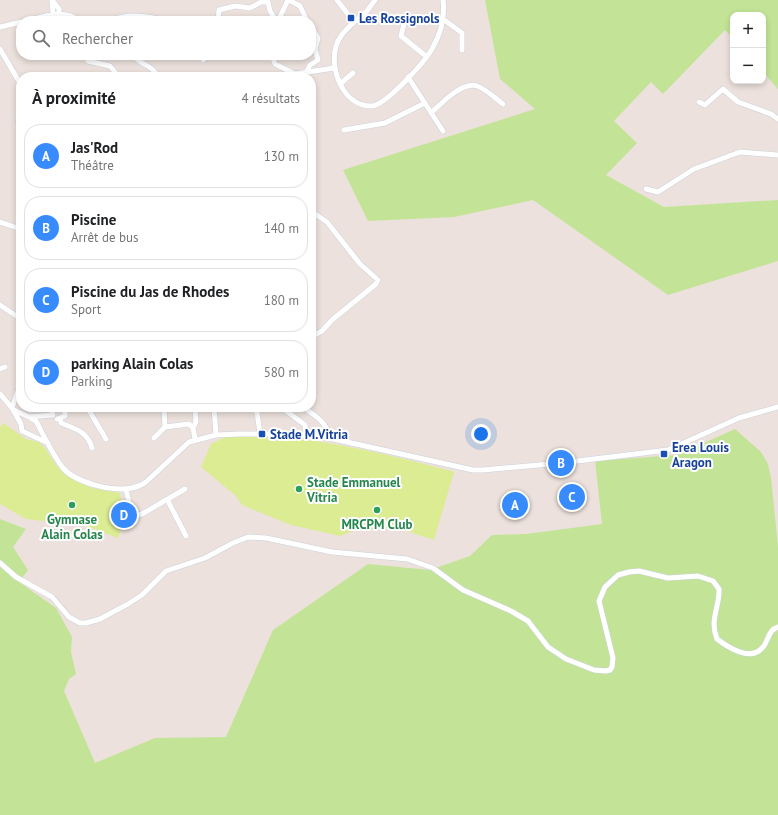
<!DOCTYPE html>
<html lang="fr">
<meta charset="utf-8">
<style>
:root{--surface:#fff;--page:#f2f2f2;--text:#202124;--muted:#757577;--line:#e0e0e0;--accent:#388bfd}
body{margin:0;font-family:"PT Sans",sans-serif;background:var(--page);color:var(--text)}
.controls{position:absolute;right:12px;top:12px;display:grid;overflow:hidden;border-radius:8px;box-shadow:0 2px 6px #0003}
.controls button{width:36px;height:36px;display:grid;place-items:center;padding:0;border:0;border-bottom:1px solid var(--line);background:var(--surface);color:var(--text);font:20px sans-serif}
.you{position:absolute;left:481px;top:434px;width:14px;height:14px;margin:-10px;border:3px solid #fff;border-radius:50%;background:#1a73e8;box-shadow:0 0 0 6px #1a73e833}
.badge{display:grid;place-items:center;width:26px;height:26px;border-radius:50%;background:var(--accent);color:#fff;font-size:13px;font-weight:700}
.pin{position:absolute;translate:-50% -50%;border:2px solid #fff;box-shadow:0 1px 4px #0006}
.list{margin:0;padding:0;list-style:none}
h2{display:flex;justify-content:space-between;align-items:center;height:52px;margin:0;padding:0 16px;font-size:17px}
h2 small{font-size:13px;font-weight:400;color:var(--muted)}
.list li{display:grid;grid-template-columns:26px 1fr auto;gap:12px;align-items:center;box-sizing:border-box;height:64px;margin:0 8px 8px;padding:0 8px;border:1px solid var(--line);border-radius:16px}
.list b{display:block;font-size:15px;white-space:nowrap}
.list p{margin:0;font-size:13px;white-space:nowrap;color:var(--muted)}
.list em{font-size:13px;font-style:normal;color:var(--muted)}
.icon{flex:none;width:22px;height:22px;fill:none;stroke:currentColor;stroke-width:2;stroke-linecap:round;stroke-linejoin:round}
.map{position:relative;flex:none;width:778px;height:815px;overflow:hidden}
.search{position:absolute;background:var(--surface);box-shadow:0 2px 6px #0003;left:16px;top:16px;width:300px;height:44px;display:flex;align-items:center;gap:10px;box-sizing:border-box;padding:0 14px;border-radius:16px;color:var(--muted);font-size:15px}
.panel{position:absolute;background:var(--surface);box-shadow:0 2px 6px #0003;left:16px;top:72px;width:300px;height:340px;border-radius:16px}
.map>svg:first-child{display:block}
.green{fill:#c3e497}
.pitch{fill:#dbec93}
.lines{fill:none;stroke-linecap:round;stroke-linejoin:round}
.minor-casing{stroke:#cad2dc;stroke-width:6}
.minor{stroke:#fff;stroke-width:5}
.transit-dot{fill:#1a4fb4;stroke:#fff;stroke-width:1.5}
.leisure-dot{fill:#2e9e5b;stroke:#fff;stroke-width:1.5}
.labels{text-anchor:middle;stroke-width:4;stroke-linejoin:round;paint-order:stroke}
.transit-label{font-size:13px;font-weight:bold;fill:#164399;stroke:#fff;text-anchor:start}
.leisure-label{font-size:13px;font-weight:bold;fill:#27864d;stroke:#fff}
</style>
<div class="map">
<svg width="778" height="815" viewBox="0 0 778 815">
<rect width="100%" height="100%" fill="#ece1dc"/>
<path class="green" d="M485 0H778V89L763 72V15H733V38L725 30 663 94 651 82 614 121 637 143 606 175 664 207 778 200V261L668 295 533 200 454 217 368 221 343 170 535 109 500 79Z
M735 429 761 452 768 464 771 478 778 546V815H0V519L26 529 13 547 28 570 19 582 56 608 72 637 71 652 76 674 69 679 64 691 95 763 155 738 226 737 273 630 368 564 430 570 470 556 492 535 526 534 602 524 595 461 677 455Z"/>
<path class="pitch" d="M3 423 26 439 39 442 46 449 55 464 65 475 92 488 120 493 124 520 118 538 86 526 26 519 0 504V428Z
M253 436 269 438 275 442C286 428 431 465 454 472L434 540 395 527 353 531 340 536 291 525 242 505 236 496 201 467 211 444 225 437Z"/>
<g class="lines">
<g class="minor-casing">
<path id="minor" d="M289 0 300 6 307 21
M337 0 354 22C347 29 339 36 336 46 329 70 344 107 372 106 386 105 427 60 433 47 441 33 445 17 443 0
M53 14 52 0 59 9V13
M443 19 462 33V50
M405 20 401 36 427 57
M26 21C42 17 65 8 79 21
M109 21C129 13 148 16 168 21
M218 21 219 10 235 6 250 8 261 2H268L270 11 276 21
M278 21 288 0
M354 22 367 11 375 0
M0 27 21 22
M0 49 21 85
M85 55 88 61 110 66 119 77
M133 55C140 65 153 65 158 77
M268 55 273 58 275 64 295 74 334 68
M203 60 210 55
M307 71 310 65 318 60 315 49 318 38 311 26
M408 77 443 131
M340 84 353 73
M699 102 705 105 723 89 738 102 771 114 778 119
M21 109 18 118 21 135
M431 113C441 104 462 81 477 86 486 89 495 98 503 104
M344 130 385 123 425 103
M646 189 658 192 694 169 740 152 778 155
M311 211 327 222 360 264 378 280 376 284 332 320 322 331 311 337
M0 222 21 229
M0 305 21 319
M0 369 5 367
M0 394 12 408 21 424 22 431 48 443
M87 407 106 439
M164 407 165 427
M214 407 216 435
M281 407 305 425 306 435
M303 407C316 417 327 421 329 438
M12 408 18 391
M247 408H252L257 412 260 434
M14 410 29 417 53 415
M53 415 52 411 55 407
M31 418 36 421C44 436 52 454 63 468 76 483 113 492 132 488 137 487 142 485 146 482L189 442 216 435 240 434H295L329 438 473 470H483L561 463 668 450 739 418 778 407
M57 419 65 416V412L62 407
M60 419 61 423C75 429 87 431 92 448
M193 428 196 422 195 407
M154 438 165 427 189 424 193 428 195 439
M126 489 132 516 142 514 185 489
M167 499 186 536
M0 563 16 577 52 597 69 617 80 623H86L100 619 128 604 142 595 166 571 205 558 233 543 248 537 266 538 332 552 407 559 433 568 463 590 511 611 528 621 548 647 566 659 594 670 606 671 610 670 612 667 613 658 599 601 605 587 618 575 629 572 639 571 668 578 698 576 713 581 719 589C720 606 709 620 717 639 729 648 751 662 763 647 769 640 768 630 778 627"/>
</g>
<use href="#minor" class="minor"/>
</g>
<g class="transit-dot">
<rect x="347" y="14" width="8" height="8" rx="2"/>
<rect x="258" y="430" width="8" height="8" rx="2"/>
<rect x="660" y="450" width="8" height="8" rx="2"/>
</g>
<g class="leisure-dot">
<circle cx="299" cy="489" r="4"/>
<circle cx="72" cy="505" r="4"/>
<circle cx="377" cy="510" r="4"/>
</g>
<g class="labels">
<g class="transit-label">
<text x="359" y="23">Les Rossignols</text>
<text x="270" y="439">Stade M.Vitria</text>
<text x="672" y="452">Erea Louis<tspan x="672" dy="15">Aragon</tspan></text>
</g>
<g class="leisure-label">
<text x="307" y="487" text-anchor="start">Stade Emmanuel<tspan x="307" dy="15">Vitria</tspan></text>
<text x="72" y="524">Gymnase<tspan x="72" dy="15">Alain Colas</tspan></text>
<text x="377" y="529">MRCPM Club</text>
</g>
</g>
</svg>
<div class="controls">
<button>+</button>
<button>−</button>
</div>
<div class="you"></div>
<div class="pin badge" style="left:515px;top:505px">A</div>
<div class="pin badge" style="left:561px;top:463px">B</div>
<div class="pin badge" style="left:572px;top:497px">C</div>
<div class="pin badge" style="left:124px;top:515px">D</div>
<div class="search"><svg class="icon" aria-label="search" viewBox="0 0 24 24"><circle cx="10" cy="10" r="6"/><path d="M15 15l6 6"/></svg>Rechercher</div>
<section class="panel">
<h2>À proximité<small>4 résultats</small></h2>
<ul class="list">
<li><span class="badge">A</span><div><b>Jas'Rod</b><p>Théâtre</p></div><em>130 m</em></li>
<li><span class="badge">B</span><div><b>Piscine</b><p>Arrêt de bus</p></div><em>140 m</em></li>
<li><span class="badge">C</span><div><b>Piscine du Jas de Rhodes</b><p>Sport</p></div><em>180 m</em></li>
<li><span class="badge">D</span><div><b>parking Alain Colas</b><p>Parking</p></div><em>580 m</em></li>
</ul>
</section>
</div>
